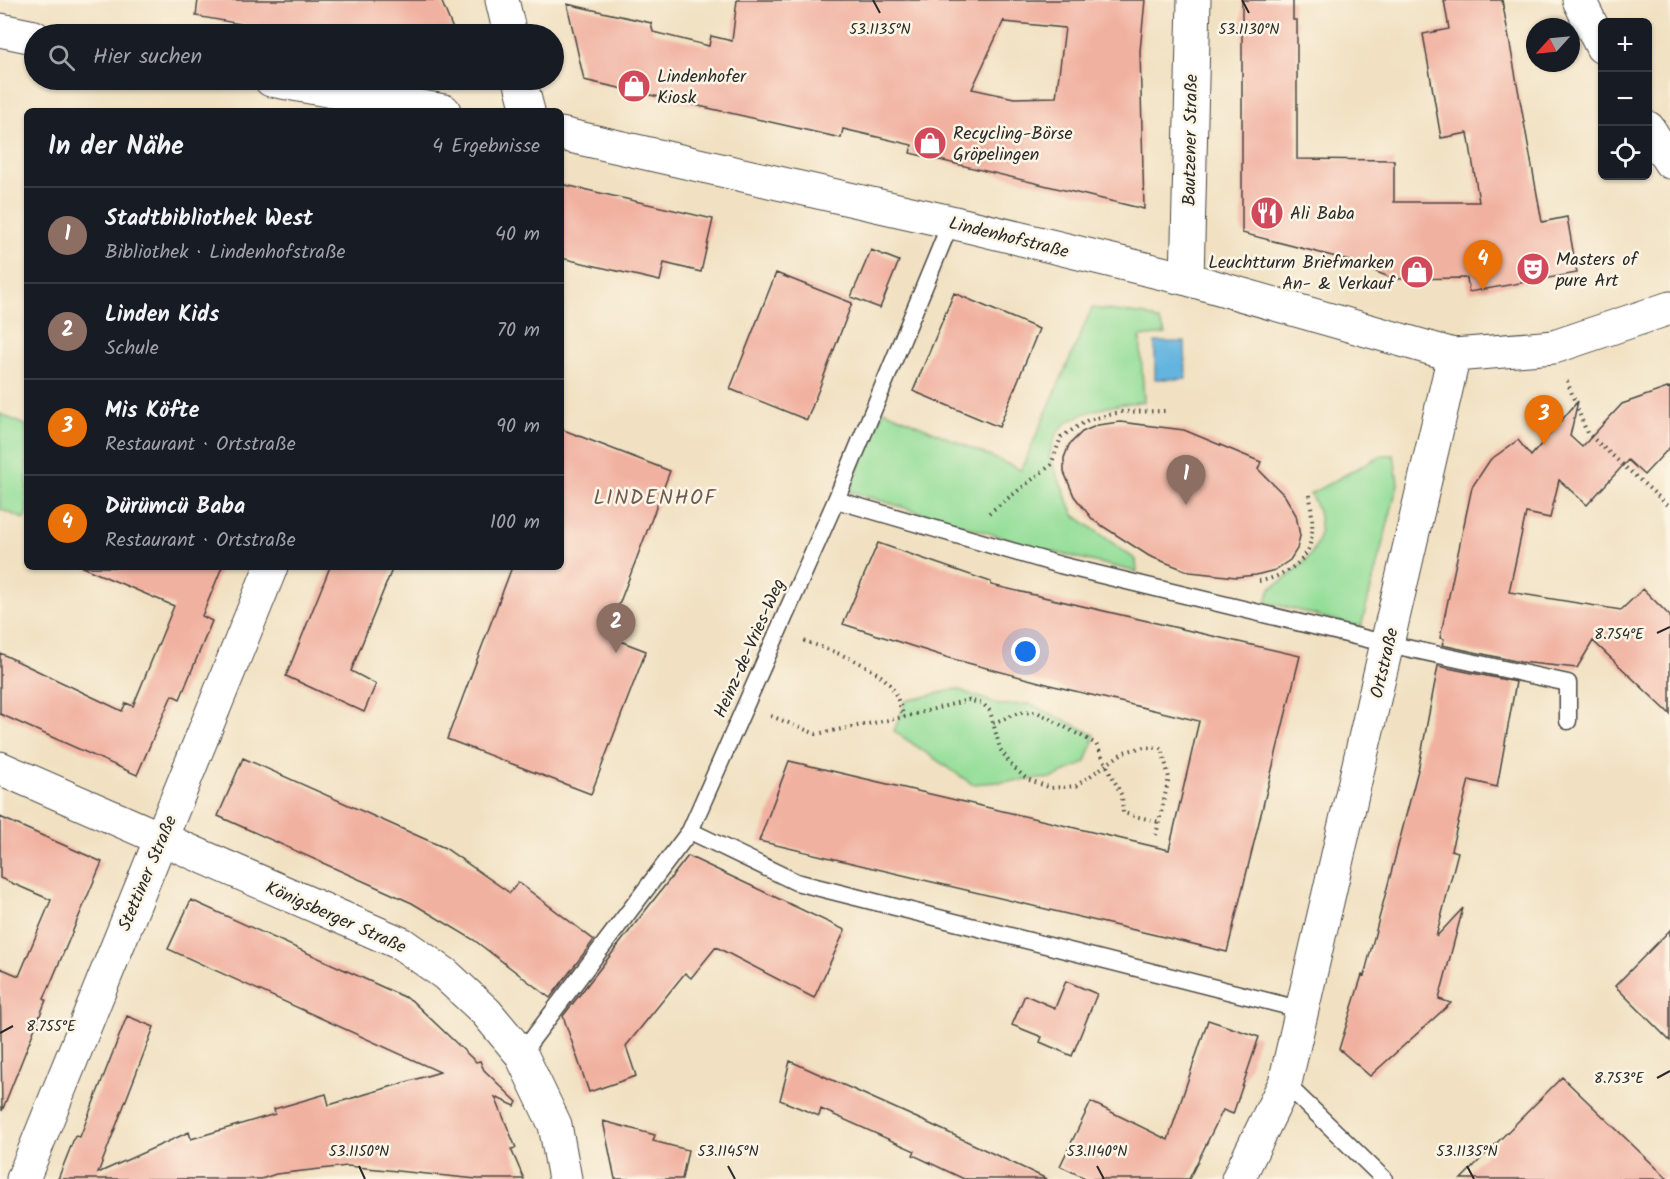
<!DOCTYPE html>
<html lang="de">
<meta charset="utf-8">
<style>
:root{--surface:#171b24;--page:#20242c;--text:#f1f3f6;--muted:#9ea1a6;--line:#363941;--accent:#d1495b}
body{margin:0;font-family:Kalam,sans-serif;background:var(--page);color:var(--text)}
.controls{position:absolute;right:18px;top:18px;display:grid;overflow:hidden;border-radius:9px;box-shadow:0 2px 4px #0004}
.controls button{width:54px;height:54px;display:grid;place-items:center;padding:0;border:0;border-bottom:2px solid var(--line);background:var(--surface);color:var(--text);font:30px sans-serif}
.compass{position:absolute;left:1526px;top:18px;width:54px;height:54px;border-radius:50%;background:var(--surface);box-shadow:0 2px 4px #0004;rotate:243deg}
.you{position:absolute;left:1026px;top:652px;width:21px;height:21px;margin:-15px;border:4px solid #fff;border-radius:50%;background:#1a73e8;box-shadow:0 0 0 9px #1a73e833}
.badge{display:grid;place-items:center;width:39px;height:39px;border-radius:50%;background:var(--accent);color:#fff;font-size:20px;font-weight:700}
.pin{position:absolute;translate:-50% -50px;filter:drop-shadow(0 2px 3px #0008)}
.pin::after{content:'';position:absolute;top:32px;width:21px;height:18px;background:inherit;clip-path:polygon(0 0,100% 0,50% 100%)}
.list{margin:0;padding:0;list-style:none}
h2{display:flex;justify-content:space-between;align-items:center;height:78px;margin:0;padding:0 24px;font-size:26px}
h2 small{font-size:20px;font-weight:400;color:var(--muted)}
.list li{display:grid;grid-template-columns:39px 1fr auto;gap:18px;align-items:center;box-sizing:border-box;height:96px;padding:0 24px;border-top:2px solid var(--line)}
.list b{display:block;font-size:22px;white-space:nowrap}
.list p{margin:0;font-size:20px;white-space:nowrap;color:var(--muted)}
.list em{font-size:20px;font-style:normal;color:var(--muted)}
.icon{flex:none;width:33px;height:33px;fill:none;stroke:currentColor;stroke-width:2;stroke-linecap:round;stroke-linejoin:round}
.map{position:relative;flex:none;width:1670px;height:1179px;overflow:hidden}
.search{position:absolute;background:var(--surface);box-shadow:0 2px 4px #0004;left:24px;top:24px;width:540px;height:66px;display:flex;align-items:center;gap:15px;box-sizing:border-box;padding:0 21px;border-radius:33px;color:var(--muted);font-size:22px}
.panel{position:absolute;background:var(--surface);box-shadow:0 2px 4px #0004;left:24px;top:108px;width:540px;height:462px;border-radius:9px}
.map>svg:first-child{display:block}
.green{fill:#94de99;stroke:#608462;stroke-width:1.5}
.water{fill:#64b4df;stroke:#487085;stroke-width:1.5}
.building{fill:#f1b1a0;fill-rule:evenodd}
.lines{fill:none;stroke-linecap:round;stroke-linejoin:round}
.service-casing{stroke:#494642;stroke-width:19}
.minor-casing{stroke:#494642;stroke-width:35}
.path{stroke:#494642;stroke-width:4;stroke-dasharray:1.5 4.5;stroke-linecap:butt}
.service{stroke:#fff;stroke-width:16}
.minor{stroke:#fff;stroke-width:33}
.ticks{fill:none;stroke:#2b2b2b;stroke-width:2}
.labels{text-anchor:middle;stroke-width:5;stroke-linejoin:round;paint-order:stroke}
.poi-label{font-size:18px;fill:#2b2b2b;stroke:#fcf5e5;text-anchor:start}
.street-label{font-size:18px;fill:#2b2b2b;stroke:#fcf5e5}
.quarter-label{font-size:21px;letter-spacing:1.5px;fill:#705a54;stroke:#fcf5e5}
.ticks-label{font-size:15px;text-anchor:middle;fill:#2b2b2b;stroke:#fcf5e5;stroke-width:5;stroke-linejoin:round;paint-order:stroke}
</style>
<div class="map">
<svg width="1670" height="1179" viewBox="0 0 1670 1179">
<rect width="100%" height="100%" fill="#fcf5e5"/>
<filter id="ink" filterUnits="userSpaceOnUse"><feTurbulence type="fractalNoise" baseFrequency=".0167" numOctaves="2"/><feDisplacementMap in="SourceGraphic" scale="12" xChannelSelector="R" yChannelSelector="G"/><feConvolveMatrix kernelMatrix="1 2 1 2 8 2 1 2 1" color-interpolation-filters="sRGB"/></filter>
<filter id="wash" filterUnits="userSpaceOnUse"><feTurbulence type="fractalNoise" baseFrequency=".008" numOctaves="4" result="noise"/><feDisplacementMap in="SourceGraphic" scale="24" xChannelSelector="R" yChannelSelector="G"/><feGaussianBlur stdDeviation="1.35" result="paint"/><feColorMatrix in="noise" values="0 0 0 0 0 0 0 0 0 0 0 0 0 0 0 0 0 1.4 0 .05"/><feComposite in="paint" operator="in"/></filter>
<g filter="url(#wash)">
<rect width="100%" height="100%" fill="#f1e1c2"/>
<path class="green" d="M1092 308 1147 315 1159 321 1166 334 1140 337 1144 402C1120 403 1076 411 1060 429 1054 435 1052 448 1049 456L1074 515 1136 560 1137 572 1045 550 849 491 884 410 1021 470Z
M0 414 27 426V512L24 519 0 509Z
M1382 455H1394L1398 484 1361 627 1266 602 1270 589C1306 566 1337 539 1310 494Z
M957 689 999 705 1031 704 1095 735 1086 762 1053 778 972 784 894 731 906 701Z"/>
<path class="water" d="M1155 342H1185L1186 379H1155Z"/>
<g id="blocks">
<path class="building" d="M198 0H441L455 34H341L306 28 305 34H296L196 16Z
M737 0H1145L1140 51 1144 209 910 153 912 145 843 129 841 138 584 80 567 4 651 23 653 32 709 46 711 36 732 41ZM1004 20V22L1065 28 1056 97 1014 98 972 89Z
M1242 0H1293V20H1297V159L1394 160V202H1479L1468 133 1441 138 1423 34 1449 29 1444 0H1502L1542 222 1567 217 1577 273 1469 292 1467 278 1394 279 1344 259 1242 233Z
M561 184 713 219 701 272 664 263 660 281 561 258Z
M871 250 899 261 880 308 851 297Z
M776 273 852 303 807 420 730 389Z
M954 293 1039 329 999 427 913 391Z
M1670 387V447L1644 475 1628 460 1587 505 1559 480 1550 518 1526 513 1509 592 1621 610 1643 589 1670 616V714L1593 641 1577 668 1520 662 1442 645 1444 639 1440 638 1472 487 1490 460 1518 440 1531 456 1578 401 1570 436 1582 447 1622 404Z
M1120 422 1184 430 1261 462 1258 469 1285 496 1296 515 1300 536 1297 549 1290 560 1275 570 1256 575 1236 577 1190 572 1149 556 1093 520 1074 496 1064 472V458L1069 445 1082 432 1098 425Z
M561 429 670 471 607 636 646 651 591 794 447 739 512 567H561Z
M878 543 991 582V585L1300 656 1227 952 759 841 789 761 1169 850 1199 721 1054 686 949 658 843 624Z
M82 567H222L202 616 212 621 180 699 172 695 137 775 0 714V653L122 711 126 703 133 706 174 606Z
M330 567H393L351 671 376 684 364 712 286 676Z
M1438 666 1516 682 1497 787 1469 780 1451 850 1458 852 1436 937 1463 908 1439 999 1451 1003 1370 1076 1339 1049 1362 975 1364 976 1419 766Z
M243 758 445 848 510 893 518 882 594 940 550 998 474 940 412 903 218 816Z
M0 817 102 862 44 999 46 1000 2 1111 0 968 19 976 51 900 0 878Z
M688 856 845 930 814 998 716 947 691 978 685 973 626 1046 636 1076 589 1092 563 1016Z
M191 900 411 1000 476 1062 480 1061 484 1070 517 1102 515 1106 495 1097 516 1148 511 1149 524 1179H477L347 1166 276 1174 261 1179H58L75 1136 80 1137 127 1016 154 1027 98 1173 189 1132 191 1139 275 1114 274 1109 326 1094 329 1105 440 1072 168 949Z
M1670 930V1041L1615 986Z
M1066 981 1097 994 1072 1056 1040 1042 1042 1037 1012 1025 1025 995 1055 1008Z
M1208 1020 1259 1037 1233 1114 1223 1110 1189 1179H1087L1060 1166 1091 1102 1168 1140Z
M790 1061 928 1123 1047 1179H964L913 1155 915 1151 821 1109 819 1116 780 1100Z
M1562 1077 1668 1179H1461Z
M603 1121 655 1135 653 1141 688 1150 682 1179H615Z"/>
</g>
</g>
<g filter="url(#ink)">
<use href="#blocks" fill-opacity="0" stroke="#494642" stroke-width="1.5"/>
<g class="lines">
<g class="service-casing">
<path id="service" d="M836 500 1060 565 1388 644 1568 683V721
M690 831 796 882 1303 1010
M521 1054 690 831 836 500 951 222
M1285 1083 1384 1179"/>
</g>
<g class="minor-casing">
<path id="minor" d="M502 0 510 34
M1579 0 1602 47
M0 30 34 37
M271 80 444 111
M520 80 528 111
M1648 128 1670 162
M561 134 951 222 1187 279 1454 355 1554 347 1670 308
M1187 279 1194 0
M0 768 402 944 445 974 486 1012 521 1054 555 1125 565 1179
M23 1179C104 974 189 771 271 567
M1238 1179 1285 1083 1454 355"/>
</g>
<path class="path" d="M1567 381 1587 433 1670 507
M989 513 1051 465 1061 437 1088 420 1121 412 1168 411
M1259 581C1277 579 1303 565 1309 547 1315 531 1311 511 1310 494
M804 641C829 650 881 666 894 691 898 699 901 709 904 717
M771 716 816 734 904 717 968 700 983 704 990 711 1000 749 1012 766 1027 779 1051 788 1076 786 1124 752 1144 747 1162 748 1169 778 1156 835
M993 723 1018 713 1037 712 1096 744 1122 796 1123 813 1159 822"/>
<use href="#service" class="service"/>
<use href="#minor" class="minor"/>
</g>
</g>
<path class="ticks" d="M873 0 880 13M1242 0 1249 13M1657 633 1670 627M0 1033 13 1026M1657 1078 1670 1071M359 1166 365 1179M728 1166 735 1179M1097 1166 1104 1179M1467 1166 1474 1179"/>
<defs>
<g id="shop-disc" transform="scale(1.725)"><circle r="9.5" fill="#d1495b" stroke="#fcf5e5"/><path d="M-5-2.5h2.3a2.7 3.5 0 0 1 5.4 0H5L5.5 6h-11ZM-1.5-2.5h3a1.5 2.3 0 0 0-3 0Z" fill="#fff"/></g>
<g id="restaurant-disc" transform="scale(1.725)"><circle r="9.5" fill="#d1495b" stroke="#fcf5e5"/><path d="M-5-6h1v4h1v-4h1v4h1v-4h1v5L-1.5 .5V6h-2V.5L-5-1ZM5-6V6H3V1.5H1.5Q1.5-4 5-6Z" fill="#fff"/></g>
<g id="theatre-disc" transform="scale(1.725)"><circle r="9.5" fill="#d1495b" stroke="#fcf5e5"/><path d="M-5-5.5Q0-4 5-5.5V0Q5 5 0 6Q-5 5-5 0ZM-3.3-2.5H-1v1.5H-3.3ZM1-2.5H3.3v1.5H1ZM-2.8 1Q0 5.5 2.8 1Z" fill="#fff"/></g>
</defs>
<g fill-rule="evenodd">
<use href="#shop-disc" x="634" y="86"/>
<use href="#shop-disc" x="930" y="143"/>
<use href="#restaurant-disc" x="1267" y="213"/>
<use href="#theatre-disc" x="1533" y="269"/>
<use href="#shop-disc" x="1417" y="272"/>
</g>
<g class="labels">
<g class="poi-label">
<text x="657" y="82">Lindenhofer<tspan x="657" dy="21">Kiosk</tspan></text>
<text x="953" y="139">Recycling-Börse<tspan x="953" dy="21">Gröpelingen</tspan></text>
<text x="1290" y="219">Ali Baba</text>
<text x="1556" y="265">Masters of<tspan x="1556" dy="21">pure Art</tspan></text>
<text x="1394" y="268" text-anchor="end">Leuchtturm Briefmarken<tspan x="1394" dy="21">An- &amp; Verkauf</tspan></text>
</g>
<g class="street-label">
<text transform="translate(1190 140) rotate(-89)" y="6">Bautzener Straße</text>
<text transform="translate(1009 237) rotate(14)" y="6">Lindenhofstraße</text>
<text transform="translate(749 648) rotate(-66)" y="6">Heinz-de-Vries-Weg</text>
<text transform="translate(1384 663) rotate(-77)" y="6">Ortstraße</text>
<text transform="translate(147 873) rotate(-67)" y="6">Stettiner Straße</text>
<text transform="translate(336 917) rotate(24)" y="6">Königsberger Straße</text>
</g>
<g class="quarter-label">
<text x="655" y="504">LINDENHOF</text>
</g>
</g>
<g class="ticks-label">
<text x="880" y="34">53.1135°N</text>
<text x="1249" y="34">53.1130°N</text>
<text x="1619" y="639">8.754°E</text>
<text x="51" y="1031">8.755°E</text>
<text x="1619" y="1083">8.753°E</text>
<text x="359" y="1156">53.1150°N</text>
<text x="728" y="1156">53.1145°N</text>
<text x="1097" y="1156">53.1140°N</text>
<text x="1467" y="1156">53.1135°N</text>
</g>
</svg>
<div class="controls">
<button>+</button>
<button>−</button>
<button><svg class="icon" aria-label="locate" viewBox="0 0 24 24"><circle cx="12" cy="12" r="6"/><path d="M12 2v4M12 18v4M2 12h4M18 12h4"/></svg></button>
</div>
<svg class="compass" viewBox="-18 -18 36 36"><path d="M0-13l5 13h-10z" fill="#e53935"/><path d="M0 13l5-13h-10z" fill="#9ea1a6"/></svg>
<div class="you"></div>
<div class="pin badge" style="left:1186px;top:505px;background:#8d6e63">1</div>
<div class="pin badge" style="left:616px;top:653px;background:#8d6e63">2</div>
<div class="pin badge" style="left:1544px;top:445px;background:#e8710a">3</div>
<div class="pin badge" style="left:1483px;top:290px;background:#e8710a">4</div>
<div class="search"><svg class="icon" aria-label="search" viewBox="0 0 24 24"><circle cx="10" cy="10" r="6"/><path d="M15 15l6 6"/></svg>Hier suchen</div>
<section class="panel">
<h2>In der Nähe<small>4 Ergebnisse</small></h2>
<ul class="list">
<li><span class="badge" style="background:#8d6e63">1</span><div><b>Stadtbibliothek West</b><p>Bibliothek · Lindenhofstraße</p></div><em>40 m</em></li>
<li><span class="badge" style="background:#8d6e63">2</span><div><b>Linden Kids</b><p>Schule</p></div><em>70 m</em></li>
<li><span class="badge" style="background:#e8710a">3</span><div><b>Mis Köfte</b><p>Restaurant · Ortstraße</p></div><em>90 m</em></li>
<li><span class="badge" style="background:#e8710a">4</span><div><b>Dürümcü Baba</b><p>Restaurant · Ortstraße</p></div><em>100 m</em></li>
</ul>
</section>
</div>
